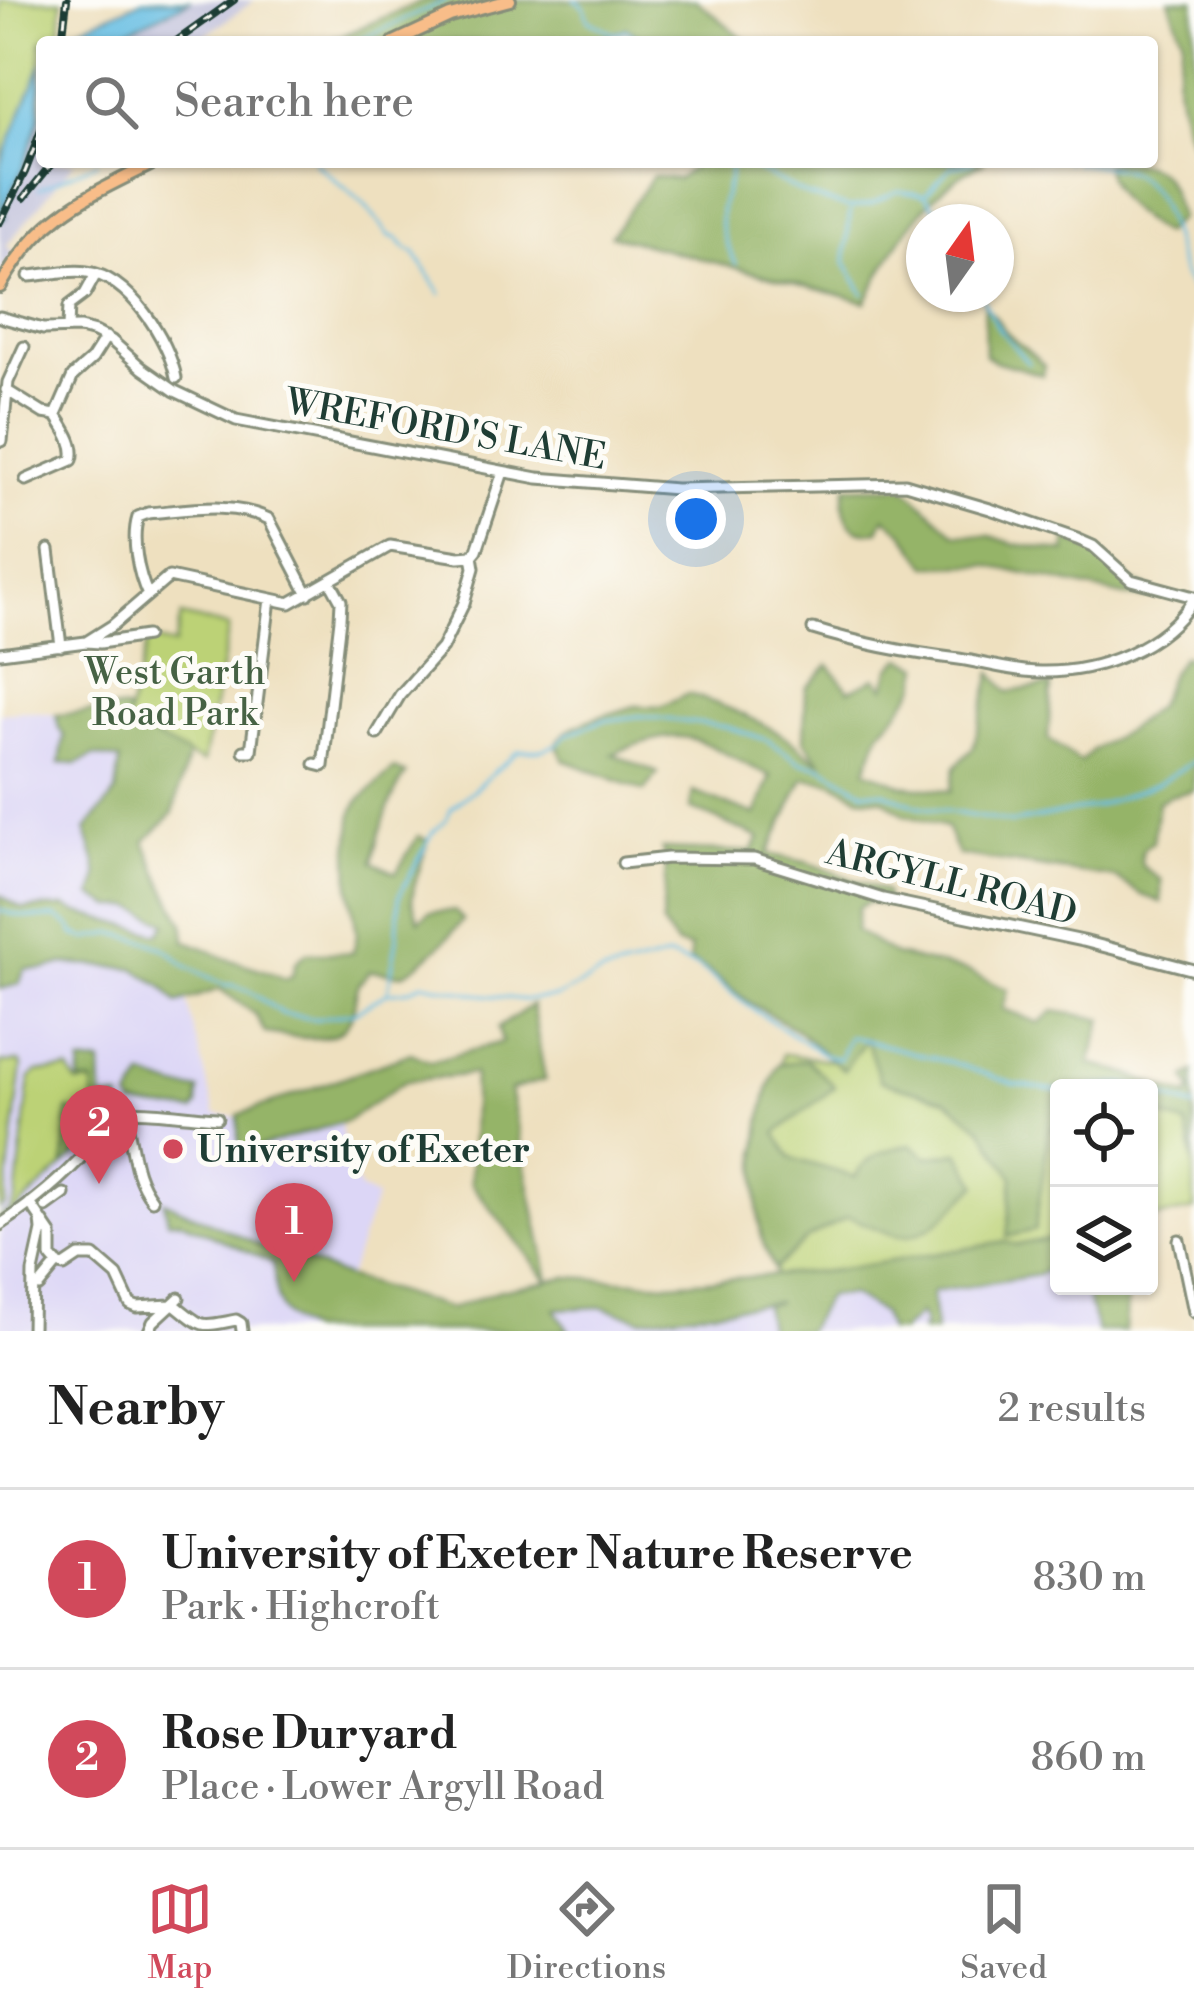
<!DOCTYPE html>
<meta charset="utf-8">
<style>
:root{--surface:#fff;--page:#f2f2f2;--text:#222;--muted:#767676;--line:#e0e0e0;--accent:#d1495b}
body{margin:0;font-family:"Libre Bodoni",serif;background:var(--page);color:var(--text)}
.controls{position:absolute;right:36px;bottom:36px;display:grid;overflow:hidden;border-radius:12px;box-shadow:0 3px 9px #0004}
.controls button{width:108px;height:108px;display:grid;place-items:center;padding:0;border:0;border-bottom:3px solid var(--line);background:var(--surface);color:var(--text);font:60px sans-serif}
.compass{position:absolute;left:906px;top:204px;width:108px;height:108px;border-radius:50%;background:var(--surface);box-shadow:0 3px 9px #0004;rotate:14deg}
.you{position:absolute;left:696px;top:519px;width:42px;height:42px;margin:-30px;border:9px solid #fff;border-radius:50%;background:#1a73e8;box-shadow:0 0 0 18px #1a73e833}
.badge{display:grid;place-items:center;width:78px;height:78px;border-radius:50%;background:var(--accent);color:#fff;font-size:39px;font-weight:700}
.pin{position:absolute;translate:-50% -99px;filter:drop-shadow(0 3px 6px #0008)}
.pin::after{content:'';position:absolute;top:63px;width:42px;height:36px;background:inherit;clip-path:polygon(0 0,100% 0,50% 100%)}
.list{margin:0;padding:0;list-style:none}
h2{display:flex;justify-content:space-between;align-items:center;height:156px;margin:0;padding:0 48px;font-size:51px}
h2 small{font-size:39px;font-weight:400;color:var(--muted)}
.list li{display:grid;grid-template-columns:78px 1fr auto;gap:36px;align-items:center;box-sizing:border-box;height:180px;padding:0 48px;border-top:3px solid var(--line)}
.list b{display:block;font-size:45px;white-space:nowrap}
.list p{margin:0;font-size:39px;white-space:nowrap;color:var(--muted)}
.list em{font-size:39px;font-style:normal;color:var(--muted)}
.icon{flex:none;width:66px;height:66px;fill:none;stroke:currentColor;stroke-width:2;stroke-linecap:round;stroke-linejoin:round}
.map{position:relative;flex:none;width:1194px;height:1331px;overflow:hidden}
.search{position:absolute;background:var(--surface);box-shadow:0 3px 9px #0004;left:36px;right:36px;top:36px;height:132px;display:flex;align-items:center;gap:30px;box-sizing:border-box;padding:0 42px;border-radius:12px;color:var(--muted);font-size:45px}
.sheet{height:516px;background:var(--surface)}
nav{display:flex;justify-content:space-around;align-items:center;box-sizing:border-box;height:168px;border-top:3px solid var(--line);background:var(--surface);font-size:33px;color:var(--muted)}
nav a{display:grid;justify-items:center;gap:6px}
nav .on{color:var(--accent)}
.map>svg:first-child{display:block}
.built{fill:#dcd6f6}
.industrial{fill:#c2c2dc}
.green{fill:#bcd276;stroke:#6e8855;stroke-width:3}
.forest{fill:#95b467;stroke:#5a784e;stroke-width:3}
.water{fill:#66bee3;stroke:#427e8c;stroke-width:3}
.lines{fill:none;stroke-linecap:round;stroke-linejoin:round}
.stream{stroke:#66bee3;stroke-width:3}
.minor-casing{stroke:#868e7a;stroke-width:15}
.major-casing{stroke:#868e7a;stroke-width:16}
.minor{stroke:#fff;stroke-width:9}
.major{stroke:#f8bd89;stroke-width:10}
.rail-casing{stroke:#1f3d34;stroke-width:8}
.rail{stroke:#fdfcf7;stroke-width:3;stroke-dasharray:9;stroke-linecap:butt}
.poi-dot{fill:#d1495b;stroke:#fdfcf7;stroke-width:4.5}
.labels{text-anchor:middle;stroke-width:10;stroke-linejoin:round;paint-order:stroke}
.street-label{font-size:36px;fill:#1f3d34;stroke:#fdfcf7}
.park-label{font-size:36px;fill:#466244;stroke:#fdfcf7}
.poi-label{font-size:36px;font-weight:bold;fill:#1f3d34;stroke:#fdfcf7;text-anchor:start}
</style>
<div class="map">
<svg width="1194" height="1331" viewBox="0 0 1194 1331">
<rect width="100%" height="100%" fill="#fdfcf7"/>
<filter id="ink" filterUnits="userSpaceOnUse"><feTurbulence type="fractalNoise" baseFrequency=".00833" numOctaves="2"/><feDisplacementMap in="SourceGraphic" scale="24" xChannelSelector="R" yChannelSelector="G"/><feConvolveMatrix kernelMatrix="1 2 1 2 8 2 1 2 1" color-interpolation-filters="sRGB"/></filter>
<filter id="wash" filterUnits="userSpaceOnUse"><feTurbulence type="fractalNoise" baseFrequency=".004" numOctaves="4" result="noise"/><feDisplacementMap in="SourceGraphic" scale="48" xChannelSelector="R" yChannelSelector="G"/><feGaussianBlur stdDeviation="2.7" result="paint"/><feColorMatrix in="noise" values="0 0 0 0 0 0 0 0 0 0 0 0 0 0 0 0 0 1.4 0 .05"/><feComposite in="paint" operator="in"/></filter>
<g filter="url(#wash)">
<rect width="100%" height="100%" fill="#eee0bf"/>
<path class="built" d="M119 709 129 711 127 723 188 755 173 813 145 842 164 886 184 924V948H174L215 1114 271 1123 339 1121 353 1176 361 1190 376 1197 348 1277 354 1298 421 1331H0V713L25 711 56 715Z
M1059 1266V1286H1119L1123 1299 1125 1331H467L586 1299 658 1308 937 1290 1038 1275Z"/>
<path class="industrial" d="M191 0H255L196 42H103Z
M42 112V162H75L6 246 14 253 0 274V220L5 217 2 211 23 168Z"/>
<path class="green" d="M0 0H62L60 41 42 42V63L2 161Z
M181 616 229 627 203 763 126 723 148 639 174 645Z
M846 1033 1194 1096V1210L1149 1219V1088H1059V1237C966 1256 870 1268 776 1276L761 1236 757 1153 783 1054 839 1061Z
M20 1062 22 1066 5 1205 0 1209V1063Z
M69 1070 77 1084 93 1083 95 1109 87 1114 68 1111 64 1166 13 1213 0 1221V1216L9 1212 16 1199 30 1078 37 1072Z"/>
<path class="forest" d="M425 0H696L748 42H647L627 28 601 39 563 42H327Z
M1169 0H1194V147L1184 126 1176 78 1183 39Z
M699 162H985C925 188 894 247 866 302L611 235 653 176 678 179Z
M1119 162C1165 162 1168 179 1179 218L1163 234C1138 219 1108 195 1105 164Z
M984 306C997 315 1001 328 1012 338 1023 348 1034 355 1044 366L1043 375 995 361 985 355Z
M846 487H904L956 534 990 536 1015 544 1066 552 1067 539C1104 552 1112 577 1150 589L1145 598 1124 596 986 565 928 566 904 533 885 517 879 530C849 539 839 512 846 487Z
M1183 656 1194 659V790L1170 796 1158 802 1153 842C1142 848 1139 853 1142 866L1161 880V902L1142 895 1116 878 958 855 946 827 905 815 884 799 860 797 832 782 804 778 768 854 809 863 886 892V905L868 902 858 908 856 931 895 955 967 971 1008 990 1003 1009 1039 1023 1054 1011 1103 1019 1090 1064 1125 1073 1188 1097 1192 1090 1186 1078 1194 1072V1164L1187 1125 1149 1112V1088H1059V1120L1049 1133 1035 1230 1007 1237 1013 1177 982 1128 946 1099 880 1081 866 1039 844 1070 797 1030 750 1003 708 971 690 961V948L676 945 662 924 666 868 662 849 752 852 760 838 690 808 693 792 756 815 771 776C699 745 695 718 613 754L658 773 644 791 564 760 556 743 568 730 590 720 635 706 661 707 688 694C724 705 757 719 789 739 800 746 807 756 821 762L804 740 806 688 829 665 849 690 876 678 885 687 891 667 902 658 921 666 917 685 899 711 880 732 866 770 902 785 951 791 955 767 973 748 992 673 1008 692 1051 685 1048 739 1080 762 1094 749 1127 730 1157 706 1170 674Z
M119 709 129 711 127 723 188 755 173 813 145 842 164 886 184 924 185 941C205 946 213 954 230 960 249 966 267 970 285 979L292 976 296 962 306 953H353L357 934 350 887 349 849 353 812 358 802 394 769 406 774C388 800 379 832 373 862L396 873 418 836 428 841 414 886 412 901 419 921 429 912 455 911 463 920C452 934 417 971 401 974 392 975 380 970 370 971 351 990 359 991 352 1014 341 1050 294 1036 265 1033L255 1014 220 989 177 1003 164 988 134 968 64 964 44 969H25L19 984 0 989V895L22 909 66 907 75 912 159 934 167 923 132 907H112L92 896C105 872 91 854 86 830L116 793 120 760 94 756 77 764 60 763 64 736 59 728 56 715Z
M532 1005 545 1080 510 1090 549 1280 567 1277 670 1283 831 1271 1005 1242 1017 1245 1059 1237V1262L1038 1275 932 1292 935 1331H921L924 1324 920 1313 901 1331H888L882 1314 851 1295 827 1296 806 1331H769L764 1306 778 1302 641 1319 603 1307 555 1309 569 1331H309C273 1316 277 1297 273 1263L181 1221H168L164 1201 277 1253 279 1250 348 1278 450 1309 500 1290 548 1281 471 1183 474 1074 405 1081 347 1121 239 1153 238 1115 411 1053 431 1062 502 1042 498 1028Z
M807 1060 835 1087 776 1133 791 1158 855 1177C867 1155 888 1148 912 1145L927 1157 959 1152 978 1184C958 1203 927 1243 895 1235 879 1231 864 1222 848 1217L808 1238 774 1269C769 1258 763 1246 761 1234 753 1187 756 1105 779 1064Z
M101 1063 102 1099H120L119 1111 125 1119 128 1129 104 1133 95 1131 87 1145 64 1166 68 1110 87 1114 95 1109 93 1083 79 1082 81 1064Z
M144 1077 177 1088 199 1090 198 1106 194 1111 134 1106 130 1099Z
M1084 1286H1128L1125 1331H1097Z"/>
<path class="water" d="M143 0H191L103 42H59L77 29Z
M42 63 40 118 23 168 2 211 6 217 0 220V165Z"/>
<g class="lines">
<path class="stream" d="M576 0 584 7 589 20 614 34 627 30 643 42
M355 42 448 0
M314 162 364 204 390 236 397 238 407 249 415 253 441 294
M730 162C731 177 726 189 722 203 716 226 726 243 736 264
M741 162 808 196 850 208 871 204 898 191 925 195 945 222
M1066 162H1067
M1075 163C1090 165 1109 165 1124 170 1158 182 1166 217 1175 248 1179 264 1182 280 1194 292
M39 189 98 162
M927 193 951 167 973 162
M850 212 845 262 864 294
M980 294 999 329 1028 363
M0 910C18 917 37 919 56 917L71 927 74 934 86 939 114 933 153 943 169 951 186 966 225 985H233L249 991 283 1014 316 1019 355 1012 387 993 410 990 422 983 476 994 525 1000 557 997 602 974 669 957 698 967 751 1008 823 1054 840 1059 849 1036 956 1064 1014 1084 1059 1091
M388 992 397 938 399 896 433 832 446 820 451 809 518 751 542 750 558 744 566 735 602 721 640 716 727 727 767 740 800 762 822 767 863 791 884 792 917 806 1012 823 1095 807 1159 783 1194 761
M1089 1088 1126 1084 1137 1088
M1149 1092 1194 1107"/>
</g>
</g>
<g filter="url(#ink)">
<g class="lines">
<g class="minor-casing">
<path id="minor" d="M29 276C47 275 69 269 87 272 129 277 169 340 176 378
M0 317 43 329 80 328 95 332 112 341 142 368 175 391 236 420 538 478 676 489 905 484 990 509 1077 539 1093 546 1131 580 1194 597
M68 327 69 306 85 294 96 274
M6 390 43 413 56 415
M2 441 8 382 24 347
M26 480 72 460C77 445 64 428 56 415L73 376 92 359 106 337
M49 550 61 646
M148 595C138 574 131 539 138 517L148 513C187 510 232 501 269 519L308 594
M813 629C861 644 909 653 959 659 986 663 1013 672 1041 672 1098 673 1163 648 1194 599
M86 642 100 643 146 636
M0 653 86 642 113 625 169 577 290 603 390 546 459 557 472 556 477 550 503 472
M377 734 400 695 442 648 464 603 474 568 472 556
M244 751H251L270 599
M315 764 323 766 340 619 341 601 330 581
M623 863 668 858 754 859 883 899 1083 941 1194 970
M124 1113C134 1144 131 1173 152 1200
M30 1203 51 1234V1257L57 1264 39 1286
M46 1207 64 1194
M0 1225C30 1205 62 1179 86 1152 96 1141 99 1122 114 1115 134 1106 192 1117 217 1118
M1179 1240 1194 1312
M57 1264 64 1266 79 1256H94L117 1276 130 1304 137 1307 170 1305
M174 1304C205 1329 199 1327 236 1320L241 1323 242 1331
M32 1331 33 1272 42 1231 41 1220
M149 1331 153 1322 179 1298"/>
</g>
<g class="major-casing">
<path id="major" d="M394 42 450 16 510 0
M0 287C41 214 86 197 156 162"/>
</g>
<use href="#minor" class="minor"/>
<use href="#major" class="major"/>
<g class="rail-casing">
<path id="rail" d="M62 42 67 0
M175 42 234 0
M24 198 53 162
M0 222 25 172 42 128"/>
</g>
<use href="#rail" class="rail"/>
</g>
</g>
<circle class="poi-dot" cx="173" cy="1149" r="12"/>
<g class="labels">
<g class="street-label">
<text transform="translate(446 428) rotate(10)" y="13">WREFORD'S LANE</text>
<text transform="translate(952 881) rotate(14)" y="13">ARGYLL ROAD</text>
</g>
<g class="park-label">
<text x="175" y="684">West Garth<tspan x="175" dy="41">Road Park</tspan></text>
</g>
<g class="poi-label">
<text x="197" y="1162">University of Exeter</text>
</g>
</g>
</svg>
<div class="controls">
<button><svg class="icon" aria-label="locate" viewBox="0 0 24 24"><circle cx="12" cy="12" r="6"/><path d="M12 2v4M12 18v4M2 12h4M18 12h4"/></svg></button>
<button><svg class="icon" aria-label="layers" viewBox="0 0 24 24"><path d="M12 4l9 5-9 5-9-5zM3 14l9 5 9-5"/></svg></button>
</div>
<svg class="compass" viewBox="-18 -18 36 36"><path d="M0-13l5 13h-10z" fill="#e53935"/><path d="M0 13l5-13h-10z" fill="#767676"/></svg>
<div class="you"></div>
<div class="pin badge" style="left:294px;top:1282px">1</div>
<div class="pin badge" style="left:99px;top:1184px">2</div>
<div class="search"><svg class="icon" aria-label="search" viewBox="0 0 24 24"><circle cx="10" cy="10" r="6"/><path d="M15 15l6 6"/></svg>Search here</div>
</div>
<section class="sheet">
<h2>Nearby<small>2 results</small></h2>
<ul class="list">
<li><span class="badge">1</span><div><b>University of Exeter Nature Reserve</b><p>Park · Highcroft</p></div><em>830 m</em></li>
<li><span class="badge">2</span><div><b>Rose Duryard</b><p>Place · Lower Argyll Road</p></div><em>860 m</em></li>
</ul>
</section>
<nav>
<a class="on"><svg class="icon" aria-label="map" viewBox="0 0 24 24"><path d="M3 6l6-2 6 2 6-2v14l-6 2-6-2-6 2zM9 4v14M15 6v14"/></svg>Map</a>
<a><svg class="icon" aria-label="directions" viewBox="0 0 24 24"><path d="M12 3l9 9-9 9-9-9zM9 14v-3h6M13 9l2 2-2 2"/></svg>Directions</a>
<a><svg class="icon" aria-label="saved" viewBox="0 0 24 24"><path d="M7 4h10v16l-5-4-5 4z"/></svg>Saved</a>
</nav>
